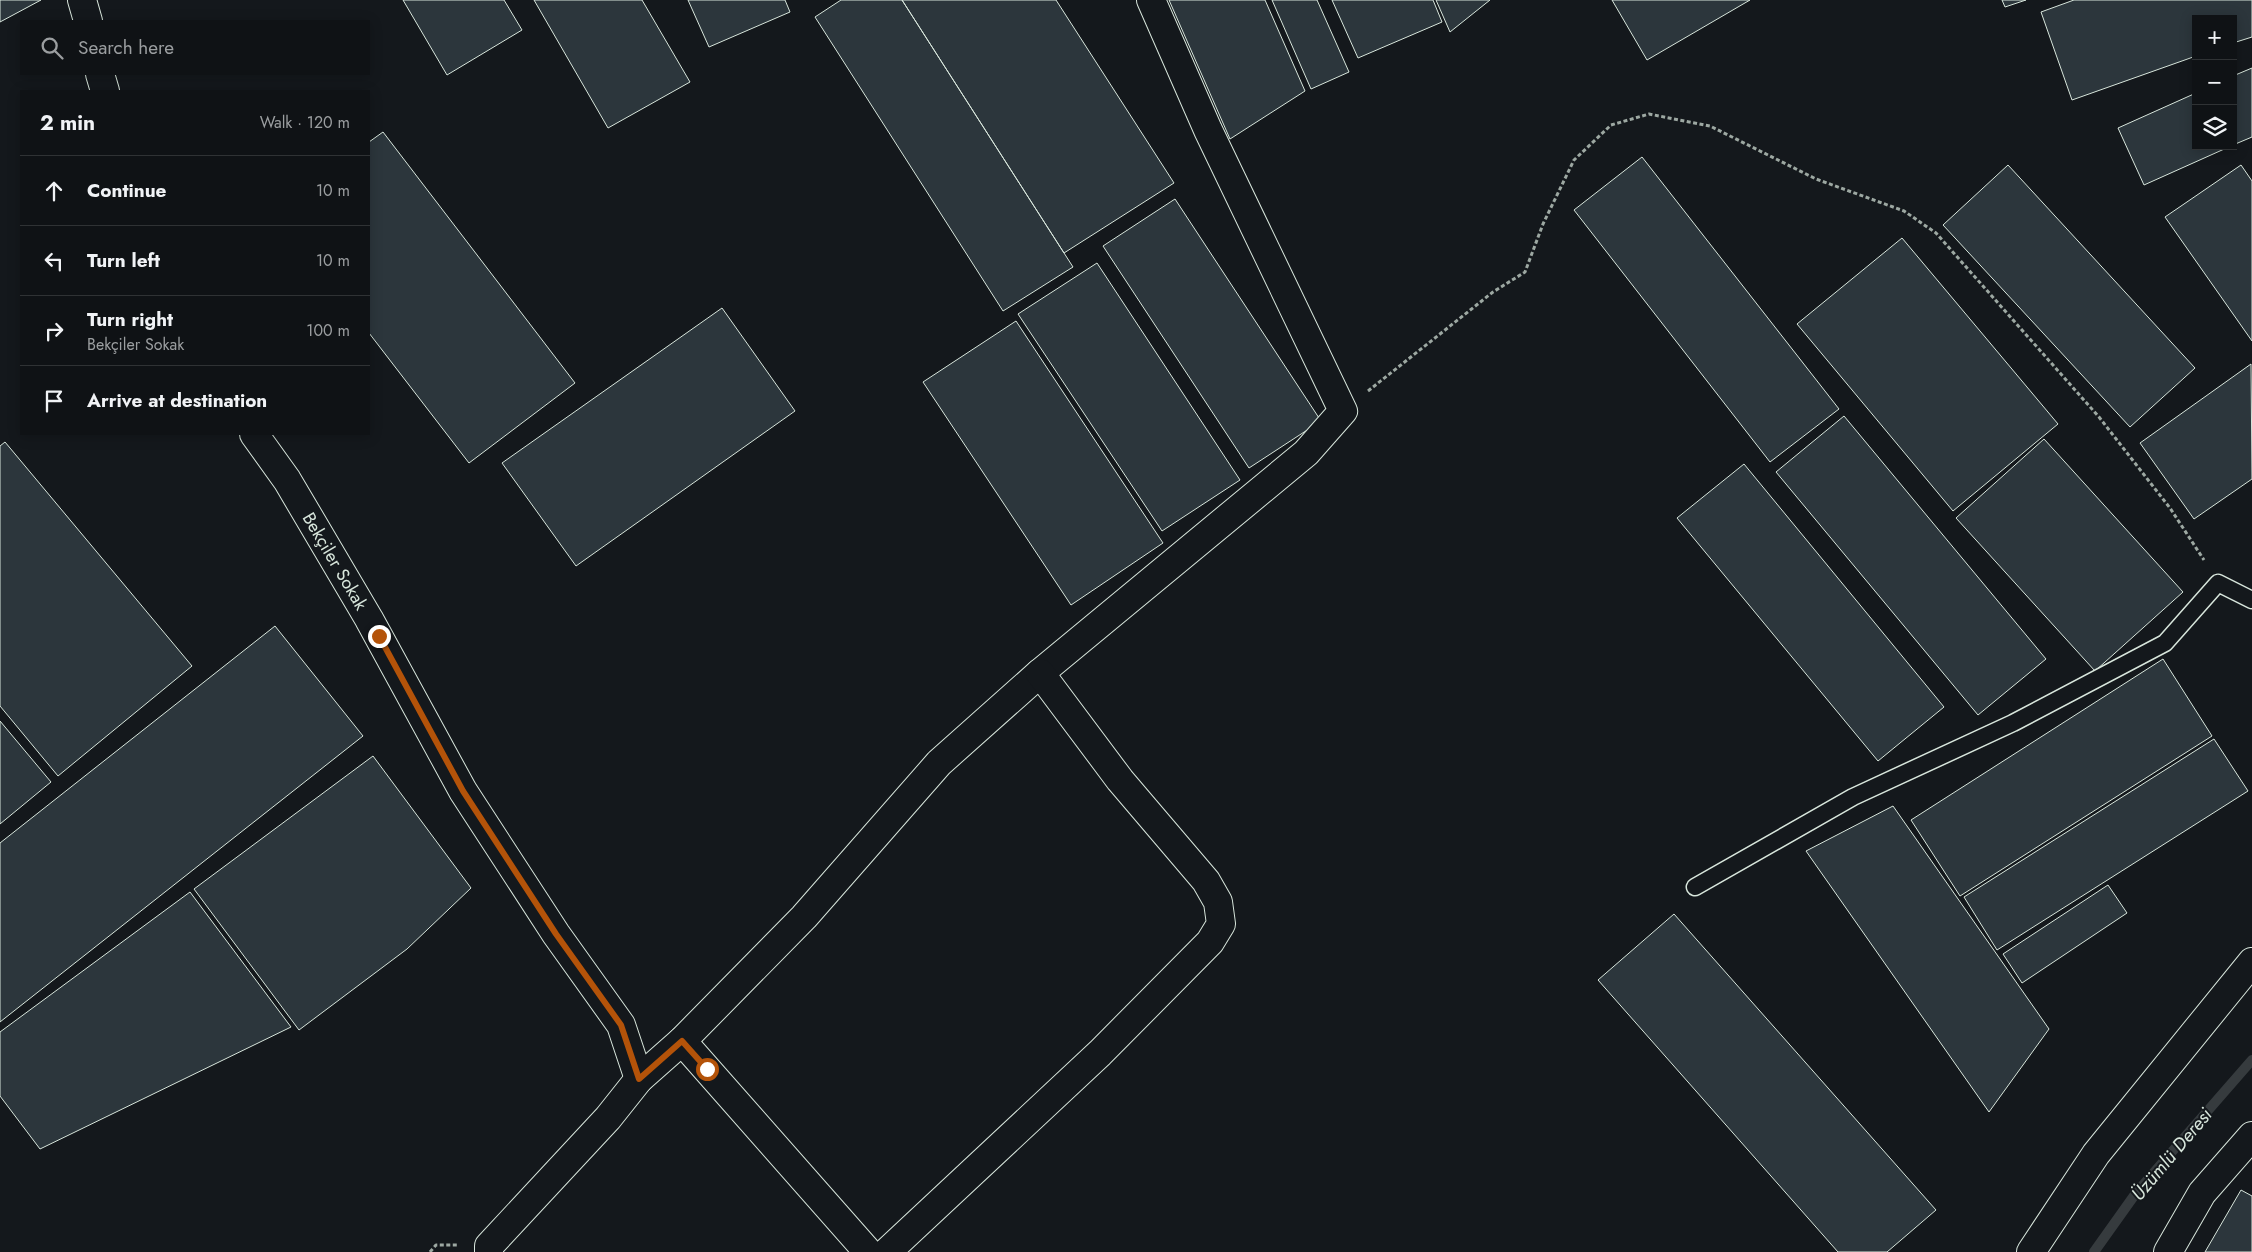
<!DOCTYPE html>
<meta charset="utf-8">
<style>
:root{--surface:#0f1215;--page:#1d2022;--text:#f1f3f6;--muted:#9b9ea0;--line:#2f3234}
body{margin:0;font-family:Jost,sans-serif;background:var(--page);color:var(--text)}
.controls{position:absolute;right:15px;top:15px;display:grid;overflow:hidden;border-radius:0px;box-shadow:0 2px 12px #0003}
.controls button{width:45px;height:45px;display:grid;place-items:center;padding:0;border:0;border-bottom:1px solid var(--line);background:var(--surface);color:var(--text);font:25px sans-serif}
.stop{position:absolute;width:15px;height:15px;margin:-11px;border:4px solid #b45309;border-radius:50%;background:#fff}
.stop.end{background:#b45309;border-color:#fff;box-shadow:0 1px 5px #0008}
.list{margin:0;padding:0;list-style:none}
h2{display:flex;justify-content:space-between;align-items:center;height:65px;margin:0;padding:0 20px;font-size:21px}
h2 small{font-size:16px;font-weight:400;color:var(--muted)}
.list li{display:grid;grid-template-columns:32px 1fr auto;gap:15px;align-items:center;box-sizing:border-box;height:70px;padding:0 20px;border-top:1px solid var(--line)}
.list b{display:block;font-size:19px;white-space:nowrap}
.list p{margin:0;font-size:16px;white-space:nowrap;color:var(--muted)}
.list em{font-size:16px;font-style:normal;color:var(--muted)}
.icon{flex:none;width:28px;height:28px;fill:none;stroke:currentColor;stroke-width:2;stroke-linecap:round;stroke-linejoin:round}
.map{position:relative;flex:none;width:2252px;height:1252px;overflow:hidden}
.search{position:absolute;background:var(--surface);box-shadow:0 2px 12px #0003;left:20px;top:20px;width:350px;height:55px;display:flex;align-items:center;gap:12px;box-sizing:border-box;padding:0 18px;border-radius:0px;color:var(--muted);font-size:19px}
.panel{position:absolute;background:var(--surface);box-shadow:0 2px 12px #0003;left:20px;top:90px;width:350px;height:345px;border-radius:0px}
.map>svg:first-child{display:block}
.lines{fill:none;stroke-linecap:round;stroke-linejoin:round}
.stream{stroke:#363b3e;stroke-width:10}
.building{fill:#2c363c;stroke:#d8e6dc}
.service-casing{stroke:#d8e6dc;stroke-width:19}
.minor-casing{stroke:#d8e6dc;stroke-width:30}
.path{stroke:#9da8a2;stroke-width:3;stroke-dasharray:4 2.5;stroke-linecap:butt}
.service{stroke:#14181c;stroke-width:16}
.minor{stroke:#14181c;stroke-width:28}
.route{stroke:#b45309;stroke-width:6}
.labels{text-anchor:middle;stroke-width:4;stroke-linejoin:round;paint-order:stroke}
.street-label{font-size:18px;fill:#d8e6dc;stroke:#14181c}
.water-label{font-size:19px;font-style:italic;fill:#d8e6dc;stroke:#14181c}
</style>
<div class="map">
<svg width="2252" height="1252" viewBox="0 0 2252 1252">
<rect width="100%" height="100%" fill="#14181c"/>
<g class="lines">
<path class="stream" d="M2094 1252 2136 1193 2252 1060"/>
</g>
<path class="building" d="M0 0H41L0 22Z
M403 0H504L522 30 447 75Z
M534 0H642L690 82 608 128Z
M688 0H785L790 12 709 47Z
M841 0H902L1073 267 1003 311 815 17Z
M902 0H1056L1174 183 1064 253Z
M1169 0H1265L1305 91 1230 139Z
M1272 0H1317L1349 72 1311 89Z
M1332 0H1433L1442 22 1358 58Z
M1436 0H1490L1450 32Z
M1612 0H1750L1647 60Z
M2002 0H2026L2005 7Z
M2074 0H2252V37L2233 43V19H2196V56L2072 100 2041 12Z
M2252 68V137L2233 145V76Z
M2196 93V146H2231L2144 185 2118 128Z
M383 132 575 383 469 463 369 333V142Z
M1642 157 1839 409 1770 462 1574 210Z
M2008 165 2195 368 2130 427 1943 225Z
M2241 165 2252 181V341L2165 217Z
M1175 199 1321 421 1249 468 1103 246Z
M1902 238 2058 424 1953 511 1797 324Z
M1097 263 1240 480 1162 531 1018 314Z
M722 308 795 411 576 566 502 463Z
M1016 321 1163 543 1071 605 923 382Z
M2251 364 2252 479 2194 519 2140 443Z
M1844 416 2046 659 1978 715 1776 472Z
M2044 439 2183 592 2095 671 1956 518Z
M5 442 192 666 58 776 0 706V446Z
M1744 464 1944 707 1878 761 1677 518Z
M275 626 363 736 0 1022V843Z
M2163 659 2212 736 1960 896 1911 820Z
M0 721 51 782 0 824Z
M2214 739 2248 791 1997 950 1964 897Z
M373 756 471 888 407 949 299 1030 194 889Z
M1893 806 2049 1029 1989 1112 1806 851Z
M2108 885 2127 913 2022 983 2003 954Z
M190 892 291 1027 40 1149 0 1096V1032Z
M1674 914 1936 1210 1887 1252H1838L1598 980Z
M2241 1190 2252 1196V1252H2205Z"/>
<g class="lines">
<g class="service-casing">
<path id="service" d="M1695 887 1853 797 2013 723 2165 643 2218 583 2252 600"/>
</g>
<g class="minor-casing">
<g id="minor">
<path d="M82 0 88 21"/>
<path d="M100 74 105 91"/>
<path id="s1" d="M254 434 287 480 369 619 463 791 556 934 621 1025 639 1079"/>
<path d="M682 1041 868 1252"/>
<path d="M489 1252V1246L608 1118 639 1079 682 1041 804 917 939 763 1040 673 1306 453 1343 411 1208 130 1151 0"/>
<path d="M887 1252 1100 1053 1210 942 1221 924 1218 902 1206 881 1120 780 1040 673"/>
<path d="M2031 1252 2096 1154 2252 962"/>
<path d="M2168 1252 2202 1193 2252 1136"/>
</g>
</g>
<path class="path" d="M1368 391 1493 292 1525 272 1543 224 1574 160 1611 125 1649 114 1710 126 1816 179 1904 211 1936 233 2099 417 2170 508 2204 560
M430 1252 436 1245H458"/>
<use href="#service" class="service"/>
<use href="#minor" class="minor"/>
</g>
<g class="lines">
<path class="route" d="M379 636 463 791 556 934 621 1025 639 1079 682 1041 707 1069"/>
</g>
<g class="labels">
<g class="street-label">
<text dy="6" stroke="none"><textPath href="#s1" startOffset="151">Bekçiler Sokak</textPath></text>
</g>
<g class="water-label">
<text transform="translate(2171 1154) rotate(-50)" y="7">Üzümlü Deresi</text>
</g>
</g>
</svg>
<div class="controls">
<button>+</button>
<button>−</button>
<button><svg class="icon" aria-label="layers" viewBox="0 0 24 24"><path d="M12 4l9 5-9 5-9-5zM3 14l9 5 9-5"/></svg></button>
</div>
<div class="stop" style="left:707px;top:1069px"></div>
<div class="stop end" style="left:379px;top:636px"></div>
<div class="search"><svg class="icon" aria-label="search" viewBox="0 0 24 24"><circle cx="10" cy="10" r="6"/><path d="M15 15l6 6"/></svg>Search here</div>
<section class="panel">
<h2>2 min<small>Walk · 120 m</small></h2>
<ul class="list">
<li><svg class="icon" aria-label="ahead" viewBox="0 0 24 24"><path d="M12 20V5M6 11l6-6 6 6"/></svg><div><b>Continue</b></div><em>10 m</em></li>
<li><svg class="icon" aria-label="left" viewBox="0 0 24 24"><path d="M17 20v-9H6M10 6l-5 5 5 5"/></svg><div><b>Turn left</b></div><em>10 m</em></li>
<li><svg class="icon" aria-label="right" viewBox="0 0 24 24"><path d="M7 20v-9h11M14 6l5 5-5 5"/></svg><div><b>Turn right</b><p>Bekçiler Sokak</p></div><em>100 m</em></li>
<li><svg class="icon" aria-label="arrive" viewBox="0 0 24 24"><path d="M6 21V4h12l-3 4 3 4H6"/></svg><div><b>Arrive at destination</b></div></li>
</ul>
</section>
</div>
